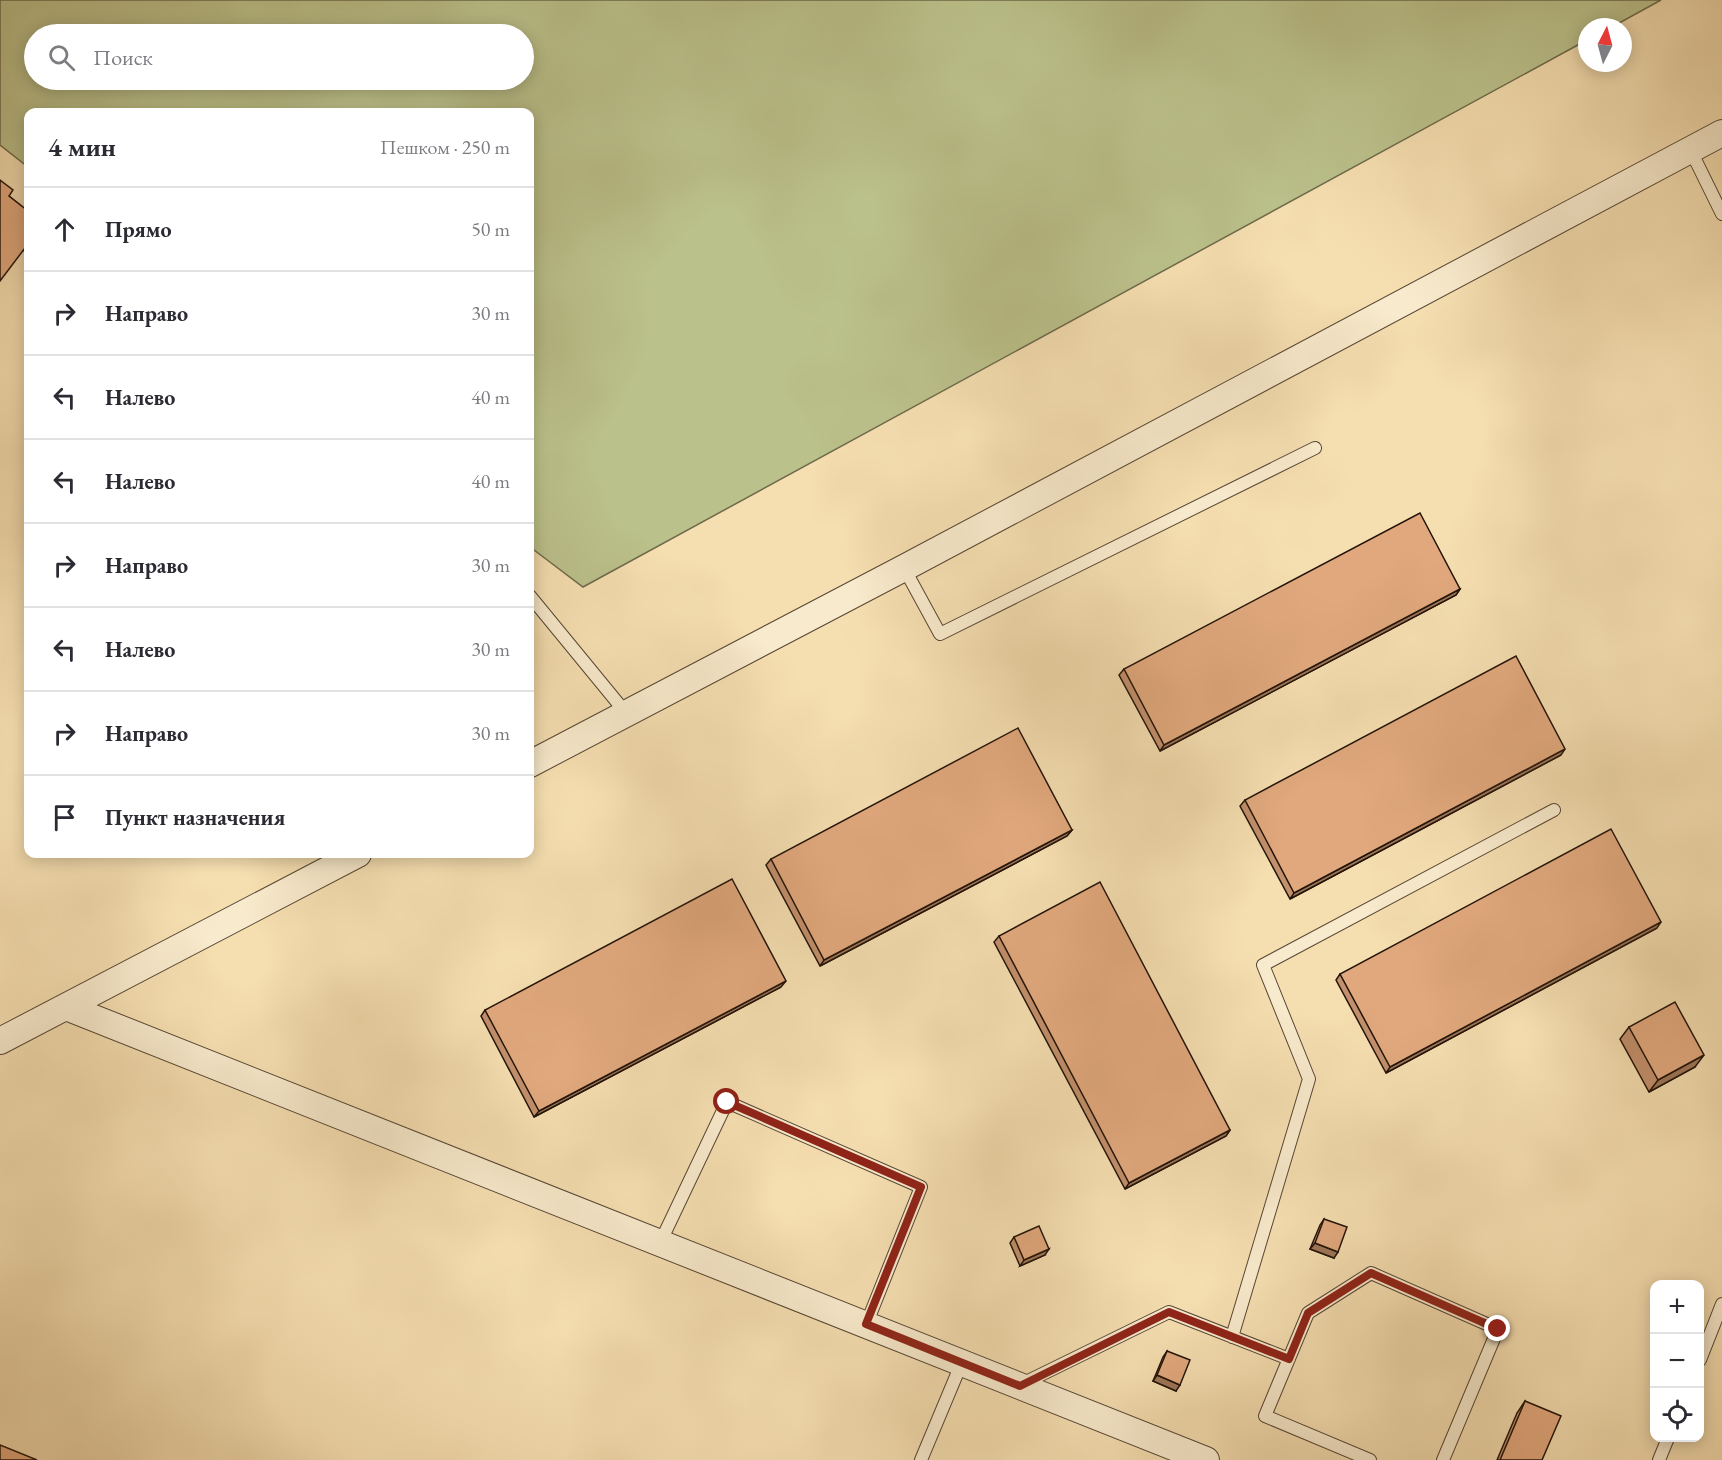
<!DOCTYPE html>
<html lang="ru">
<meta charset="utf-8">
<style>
:root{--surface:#fff;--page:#f7f7f7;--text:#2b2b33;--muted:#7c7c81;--line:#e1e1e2}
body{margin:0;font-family:"EB Garamond",serif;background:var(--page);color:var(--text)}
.controls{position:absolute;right:18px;bottom:18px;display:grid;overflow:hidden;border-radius:12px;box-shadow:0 3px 15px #0003}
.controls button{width:54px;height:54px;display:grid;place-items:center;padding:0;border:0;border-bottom:2px solid var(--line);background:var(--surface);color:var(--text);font:30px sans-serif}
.compass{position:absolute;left:1578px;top:18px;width:54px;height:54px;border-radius:50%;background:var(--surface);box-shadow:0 3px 15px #0003;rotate:6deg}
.stop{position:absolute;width:18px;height:18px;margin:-14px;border:4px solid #8f2418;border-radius:50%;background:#fff}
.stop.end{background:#8f2418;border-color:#fff;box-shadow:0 2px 6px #0008}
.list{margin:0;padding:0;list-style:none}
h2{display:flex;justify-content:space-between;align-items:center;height:78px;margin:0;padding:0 24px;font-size:26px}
h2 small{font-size:20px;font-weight:400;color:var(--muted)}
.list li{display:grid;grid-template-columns:39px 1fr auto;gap:18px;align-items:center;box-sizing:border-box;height:84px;padding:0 24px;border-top:2px solid var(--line)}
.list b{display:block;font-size:22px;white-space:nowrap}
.list em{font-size:20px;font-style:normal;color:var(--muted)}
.icon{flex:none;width:33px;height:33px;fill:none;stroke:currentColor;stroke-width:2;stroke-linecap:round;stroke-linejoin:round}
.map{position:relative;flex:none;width:1722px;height:1460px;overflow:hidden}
.search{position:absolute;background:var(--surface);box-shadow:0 3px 15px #0003;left:24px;top:24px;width:510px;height:66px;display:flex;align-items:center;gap:15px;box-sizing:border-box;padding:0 21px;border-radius:33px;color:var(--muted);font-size:22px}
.panel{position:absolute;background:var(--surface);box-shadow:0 3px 15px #0003;left:24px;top:108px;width:510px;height:750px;border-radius:12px}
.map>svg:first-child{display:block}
.green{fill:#bbc18b;stroke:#6e6a4a;stroke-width:1.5;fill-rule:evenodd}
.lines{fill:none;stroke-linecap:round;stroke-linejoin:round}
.service-casing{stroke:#574633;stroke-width:14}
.minor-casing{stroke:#574633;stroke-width:28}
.service{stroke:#f8eacc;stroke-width:12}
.minor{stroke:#f8eacc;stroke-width:26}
.wall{fill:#c2906c;stroke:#221309;stroke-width:1.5}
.shaded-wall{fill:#9e7658;stroke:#221309;stroke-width:1.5}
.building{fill:#e1a87d;stroke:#221309;stroke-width:1.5}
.route{stroke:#8f2418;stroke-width:8}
</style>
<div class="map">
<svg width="1722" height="1460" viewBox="0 0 1722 1460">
<rect width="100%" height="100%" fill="#f5deb0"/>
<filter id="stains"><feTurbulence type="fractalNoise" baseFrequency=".00333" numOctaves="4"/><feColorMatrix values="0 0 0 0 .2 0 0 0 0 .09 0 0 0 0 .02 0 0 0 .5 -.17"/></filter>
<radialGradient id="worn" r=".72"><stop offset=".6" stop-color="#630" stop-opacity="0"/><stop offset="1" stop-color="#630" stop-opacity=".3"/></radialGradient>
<path class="green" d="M0 0H1661L1612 27H1587V40L583 587 530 547V112H28V167L0 145ZM34 34H524V80H34Z"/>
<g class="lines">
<g class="service-casing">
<path id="service" d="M1690 149 1722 214
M904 568 940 634 1315 448
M530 596 626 713
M660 1243 727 1102 921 1187 866 1325
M1232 1337 1309 1079 1263 965 1554 810
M1700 1360 1722 1304
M1022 1384 1169 1312 1289 1359
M921 1460 962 1362
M1370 1460 1265 1416 1308 1313 1371 1273 1498 1329 1443 1460
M1659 1460 1668 1438"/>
</g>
<g class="minor-casing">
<path id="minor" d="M530 764 904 568 1722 133
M66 1007 1206 1460
M0 1041 358 854"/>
</g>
<use href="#service" class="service"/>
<use href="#minor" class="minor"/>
</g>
<path class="wall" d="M9 196 28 211V254L23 250Z
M1460 589 1456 595 1160 751 1119 675 1124 669Z
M1561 755 1290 899 1240 806 1245 800Z
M1072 830 1067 836 820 966 766 865 771 859Z
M1657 928 1386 1073 1336 980 1340 974Z
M999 936 1230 1130 1226 1136 1125 1189 994 942Z
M781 987 534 1117 481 1016 485 1010Z
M1629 1027 1695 1067 1649 1092 1620 1039Z
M1324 1219 1334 1258 1310 1249 1320 1225Z
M1014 1237 1045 1255 1020 1266 1010 1243Z
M1167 1351 1176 1391 1153 1381 1163 1357Z
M1525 1401 1542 1460H1497L1517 1413Z"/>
<path class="shaded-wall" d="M1460 589 1456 595 1160 751 1164 745Z
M1565 749 1561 755 1290 899 1294 893Z
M1072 830 1067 836 820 966 824 960Z
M1661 922 1657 928 1386 1073 1390 1067Z
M786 981 781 987 534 1117 539 1111Z
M1704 1055 1695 1067 1649 1092 1658 1080Z
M1230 1130 1226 1136 1125 1189 1129 1183Z
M1315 1243 1338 1252 1334 1258 1310 1249Z
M1049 1249 1045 1255 1020 1266 1024 1260Z
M1157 1375 1180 1385 1176 1391 1153 1381Z"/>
<path class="building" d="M0 180 13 190 9 196 28 211V245V244L0 281Z
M1420 513 1460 589 1164 745 1124 669Z
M1516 656 1565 749 1294 893 1245 800Z
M1018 728 1072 830 824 960 771 859Z
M1611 829 1661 922 1390 1067 1340 974Z
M732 879 786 981 539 1111 485 1010Z
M1100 882 1230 1130 1129 1183 999 936Z
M1675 1002 1704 1055 1658 1080 1629 1027Z
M1324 1219 1347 1227 1338 1252 1315 1243Z
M1039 1226 1049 1249 1024 1260 1014 1237Z
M1167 1351 1190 1360 1180 1385 1157 1375Z
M1525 1401 1561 1416 1542 1460H1500Z
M0 1445 37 1460H0Z"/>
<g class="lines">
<path class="route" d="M727 1102 921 1187 866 1324 1020 1386 1169 1312 1289 1359 1308 1313 1371 1273 1498 1329"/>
</g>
<rect width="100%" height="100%" filter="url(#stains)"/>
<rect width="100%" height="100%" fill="url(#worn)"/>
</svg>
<div class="controls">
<button>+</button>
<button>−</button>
<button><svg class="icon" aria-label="locate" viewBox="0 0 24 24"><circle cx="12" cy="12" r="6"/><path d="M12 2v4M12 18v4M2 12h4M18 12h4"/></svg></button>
</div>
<svg class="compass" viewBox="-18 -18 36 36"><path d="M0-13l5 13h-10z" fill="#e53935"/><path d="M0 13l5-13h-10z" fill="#7c7c81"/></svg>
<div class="stop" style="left:727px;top:1102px"></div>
<div class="stop end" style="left:1498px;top:1329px"></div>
<div class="search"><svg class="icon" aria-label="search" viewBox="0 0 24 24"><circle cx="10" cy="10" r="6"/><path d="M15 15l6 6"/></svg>Поиск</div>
<section class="panel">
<h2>4 мин<small>Пешком · 250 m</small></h2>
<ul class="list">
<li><svg class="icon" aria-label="ahead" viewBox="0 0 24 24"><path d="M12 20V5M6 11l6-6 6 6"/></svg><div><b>Прямо</b></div><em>50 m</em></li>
<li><svg class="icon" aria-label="right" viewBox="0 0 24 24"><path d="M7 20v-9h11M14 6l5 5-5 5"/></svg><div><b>Направо</b></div><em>30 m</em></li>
<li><svg class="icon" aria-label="left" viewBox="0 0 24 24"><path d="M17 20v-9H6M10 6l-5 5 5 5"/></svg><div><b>Налево</b></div><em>40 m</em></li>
<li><svg class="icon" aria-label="left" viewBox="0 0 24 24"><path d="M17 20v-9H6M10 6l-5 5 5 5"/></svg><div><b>Налево</b></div><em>40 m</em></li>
<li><svg class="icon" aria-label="right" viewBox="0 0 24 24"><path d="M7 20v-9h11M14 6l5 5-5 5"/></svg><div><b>Направо</b></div><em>30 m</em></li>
<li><svg class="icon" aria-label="left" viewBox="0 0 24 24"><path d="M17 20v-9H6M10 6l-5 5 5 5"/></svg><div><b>Налево</b></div><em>30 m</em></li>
<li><svg class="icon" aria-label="right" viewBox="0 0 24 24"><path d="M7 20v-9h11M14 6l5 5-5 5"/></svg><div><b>Направо</b></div><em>30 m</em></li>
<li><svg class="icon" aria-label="arrive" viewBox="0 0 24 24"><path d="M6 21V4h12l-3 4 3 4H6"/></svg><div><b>Пункт назначения</b></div></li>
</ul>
</section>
</div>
